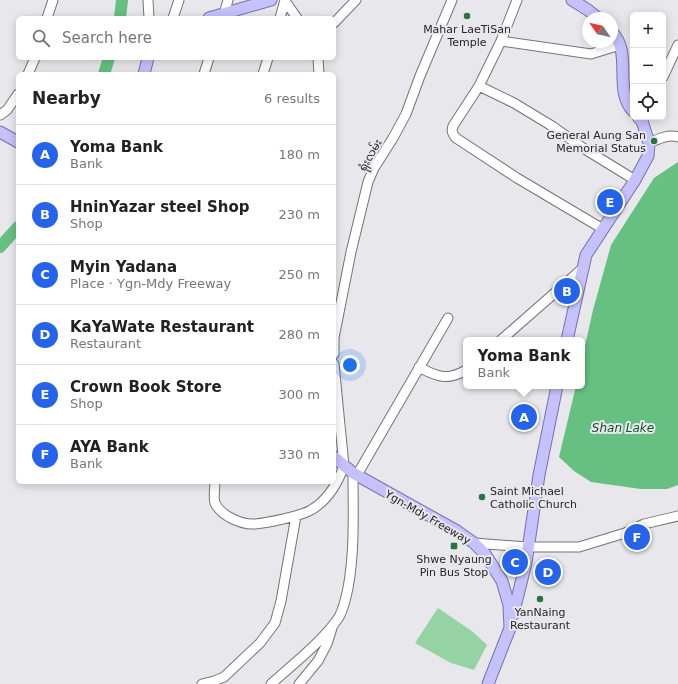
<!DOCTYPE html>
<meta charset="utf-8">
<style>
:root{--surface:#fff;--page:#f6f6f6;--text:#222;--muted:#767676;--line:#e0e0e0;--accent:#2563eb}
body{margin:0;font-family:"DejaVu Sans","Noto Sans Myanmar",sans-serif;background:var(--page);color:var(--text)}
.controls{position:absolute;right:12px;top:12px;display:grid;overflow:hidden;border-radius:6px;box-shadow:0 2px 10px #0003}
.controls button{width:36px;height:36px;display:grid;place-items:center;padding:0;border:0;border-bottom:1px solid var(--line);background:var(--surface);color:var(--text);font:20px sans-serif}
.compass{position:absolute;left:582px;top:12px;width:36px;height:36px;border-radius:50%;background:var(--surface);box-shadow:0 2px 10px #0003;rotate:304deg}
.you{position:absolute;left:350px;top:365px;width:14px;height:14px;margin:-10px;border:3px solid #fff;border-radius:50%;background:#1a73e8;box-shadow:0 0 0 6px #1a73e833}
.badge{display:grid;place-items:center;width:26px;height:26px;border-radius:50%;background:var(--accent);color:#fff;font-size:13px;font-weight:700}
.pin{position:absolute;translate:-50% -50%;border:2px solid #fff;box-shadow:0 1px 4px #0006}
.popup{position:absolute;left:463px;top:337px;width:122px;height:52px;box-sizing:border-box;display:grid;place-content:center;border-radius:6px;background:var(--surface);filter:drop-shadow(0 1px 3px #0005);font-size:13px;white-space:nowrap;color:var(--muted)}
.popup b{font-size:15px;color:var(--text)}
.popup::after{content:'';position:absolute;left:50%;top:100%;margin-left:-8px;border:8px solid transparent;border-top-color:var(--surface)}
.list{margin:0;padding:0;list-style:none}
h2{display:flex;justify-content:space-between;align-items:center;height:52px;margin:0;padding:0 16px;font-size:17px}
h2 small{font-size:13px;font-weight:400;color:var(--muted)}
.list li{display:grid;grid-template-columns:26px 1fr auto;gap:12px;align-items:center;box-sizing:border-box;height:60px;padding:0 16px;border-top:1px solid var(--line)}
.list b{display:block;font-size:15px;white-space:nowrap}
.list p{margin:0;font-size:13px;white-space:nowrap;color:var(--muted)}
.list em{font-size:13px;font-style:normal;color:var(--muted)}
.icon{flex:none;width:22px;height:22px;fill:none;stroke:currentColor;stroke-width:2;stroke-linecap:round;stroke-linejoin:round}
.map{position:relative;flex:none;width:678px;height:684px;overflow:hidden}
.search{position:absolute;background:var(--surface);box-shadow:0 2px 10px #0003;left:16px;top:16px;width:320px;height:44px;display:flex;align-items:center;gap:10px;box-sizing:border-box;padding:0 14px;border-radius:6px;color:var(--muted);font-size:15px}
.panel{position:absolute;background:var(--surface);box-shadow:0 2px 10px #0003;left:16px;top:72px;width:320px;height:412px;border-radius:6px}
.map>svg:first-child{display:block}
.green{fill:#95d2a4}
.water{fill:#66c081}
.lines{fill:none;stroke-linecap:round;stroke-linejoin:round}
.river{stroke:#66c081;stroke-width:12}
.minor-casing{stroke:#747479;stroke-width:11}
.major-casing{stroke:#7570b0;stroke-width:13}
.minor{stroke:#fff;stroke-width:9}
.major{stroke:#c5c1fb;stroke-width:11}
.poi-dot{fill:#287342;stroke:#e7e7ec;stroke-width:1.5}
.labels{text-anchor:middle;stroke-width:4;stroke-linejoin:round;paint-order:stroke}
.poi-label{font-size:11px;fill:#272729;stroke:#e7e7ec}
.street-label{font-size:11px;fill:#272729;stroke:#e7e7ec}
.water-label{font-size:12px;font-style:italic;fill:#0f522a;stroke:#e7e7ec}
</style>
<div class="map">
<svg width="678" height="684" viewBox="0 0 678 684">
<rect width="100%" height="100%" fill="#e7e7ec"/>
<path class="green" d="M438 608 473 632 487 645 474 670 451 663 415 643Z"/>
<path class="water" d="M678 162V485L667 489H641L591 482 574 471 559 457 576 386H582V359L593 310 611 245 654 178Z"/>
<g class="lines">
<path class="river" d="M120 18 122 0
M104 74 109 58
M0 247 18 227"/>
<g class="minor-casing">
<path id="minor" d="M148 0 149 18
M517 0 501 41 479 86 453 126C451 132 453 134 456 138L517 178 603 229
M285 1 297 18
M47 18 53 0
M173 18 179 0
M223 18 228 0
M280 18 285 0
M334 23 356 0
M501 41 591 54 620 45
M318 58 319 74
M28 74 35 58
M204 74 209 58
M263 74 268 58
M663 77 678 45
M479 86 514 103 552 126 583 148 635 180
M0 115 7 110 18 94
M649 143C659 139 667 134 678 137
M501 340 582 269
M334 354V338L351 252 368 182 374 168 393 138 406 114 420 76 452 0
M419 367C437 377 448 381 466 370
M357 475 448 318
M215 482C215 489 213 497 215 503 221 516 242 525 255 524 267 523 301 516 311 510 327 501 338 482 344 466L334 364
M474 543 528 547H579L625 533 644 524 678 516
M202 684 214 681 224 677 260 643 275 623 281 601 296 516
M271 684C292 665 324 640 339 617 344 608 346 598 348 588 355 550 353 511 353 473
M299 684 318 661 327 644 332 628"/>
</g>
<g class="major-casing">
<path id="major" d="M572 0 588 10 598 18
M209 18 271 0
M612 32C633 53 613 90 633 111
M144 74 148 58
M0 132 18 142
M567 340 586 255 635 180 648 156 649 143 642 121 638 117
M334 457 353 473 457 531 474 543 485 554 502 581 509 605 510 628 488 684
M513 615 526 563 539 475 557 386"/>
</g>
<use href="#minor" class="minor"/>
<use href="#major" class="major"/>
</g>
<g class="poi-dot">
<circle cx="467" cy="16" r="4"/>
<circle cx="654" cy="141" r="4"/>
<circle cx="482" cy="497" r="4"/>
<rect x="450" y="542" width="8" height="8" rx="2"/>
<circle cx="540" cy="599" r="4"/>
</g>
<g class="labels">
<g class="poi-label">
<text x="467" y="33">Mahar LaeTiSan<tspan x="467" dy="13">Temple</tspan></text>
<text x="646" y="139" text-anchor="end">General Aung San<tspan x="646" dy="13">Memorial Status</tspan></text>
<text x="490" y="495" text-anchor="start">Saint Michael<tspan x="490" dy="13">Catholic Church</tspan></text>
<text x="454" y="563">Shwe Nyaung<tspan x="454" dy="13">Pin Bus Stop</tspan></text>
<text x="540" y="616">YanNaing<tspan x="540" dy="13">Restaurant</tspan></text>
</g>
<g class="street-label">
<text transform="translate(370 155) rotate(-60)" y="4">ရုံးလမ်း</text>
<text transform="translate(428 517) rotate(30)" y="4">Ygn-Mdy Freeway</text>
</g>
<g class="water-label">
<text x="623" y="432">Shan Lake</text>
</g>
</g>
</svg>
<div class="controls">
<button>+</button>
<button>−</button>
<button><svg class="icon" aria-label="locate" viewBox="0 0 24 24"><circle cx="12" cy="12" r="6"/><path d="M12 2v4M12 18v4M2 12h4M18 12h4"/></svg></button>
</div>
<svg class="compass" viewBox="-18 -18 36 36"><path d="M0-13l5 13h-10z" fill="#e53935"/><path d="M0 13l5-13h-10z" fill="#767676"/></svg>
<div class="you"></div>
<div class="pin badge" style="left:524px;top:417px">A</div>
<div class="popup"><b>Yoma Bank</b>Bank</div>
<div class="pin badge" style="left:567px;top:291px">B</div>
<div class="pin badge" style="left:515px;top:562px">C</div>
<div class="pin badge" style="left:548px;top:572px">D</div>
<div class="pin badge" style="left:610px;top:202px">E</div>
<div class="pin badge" style="left:637px;top:537px">F</div>
<div class="search"><svg class="icon" aria-label="search" viewBox="0 0 24 24"><circle cx="10" cy="10" r="6"/><path d="M15 15l6 6"/></svg>Search here</div>
<section class="panel">
<h2>Nearby<small>6 results</small></h2>
<ul class="list">
<li><span class="badge">A</span><div><b>Yoma Bank</b><p>Bank</p></div><em>180 m</em></li>
<li><span class="badge">B</span><div><b>HninYazar steel Shop</b><p>Shop</p></div><em>230 m</em></li>
<li><span class="badge">C</span><div><b>Myin Yadana</b><p>Place · Ygn-Mdy Freeway</p></div><em>250 m</em></li>
<li><span class="badge">D</span><div><b>KaYaWate Restaurant</b><p>Restaurant</p></div><em>280 m</em></li>
<li><span class="badge">E</span><div><b>Crown Book Store</b><p>Shop</p></div><em>300 m</em></li>
<li><span class="badge">F</span><div><b>AYA Bank</b><p>Bank</p></div><em>330 m</em></li>
</ul>
</section>
</div>
